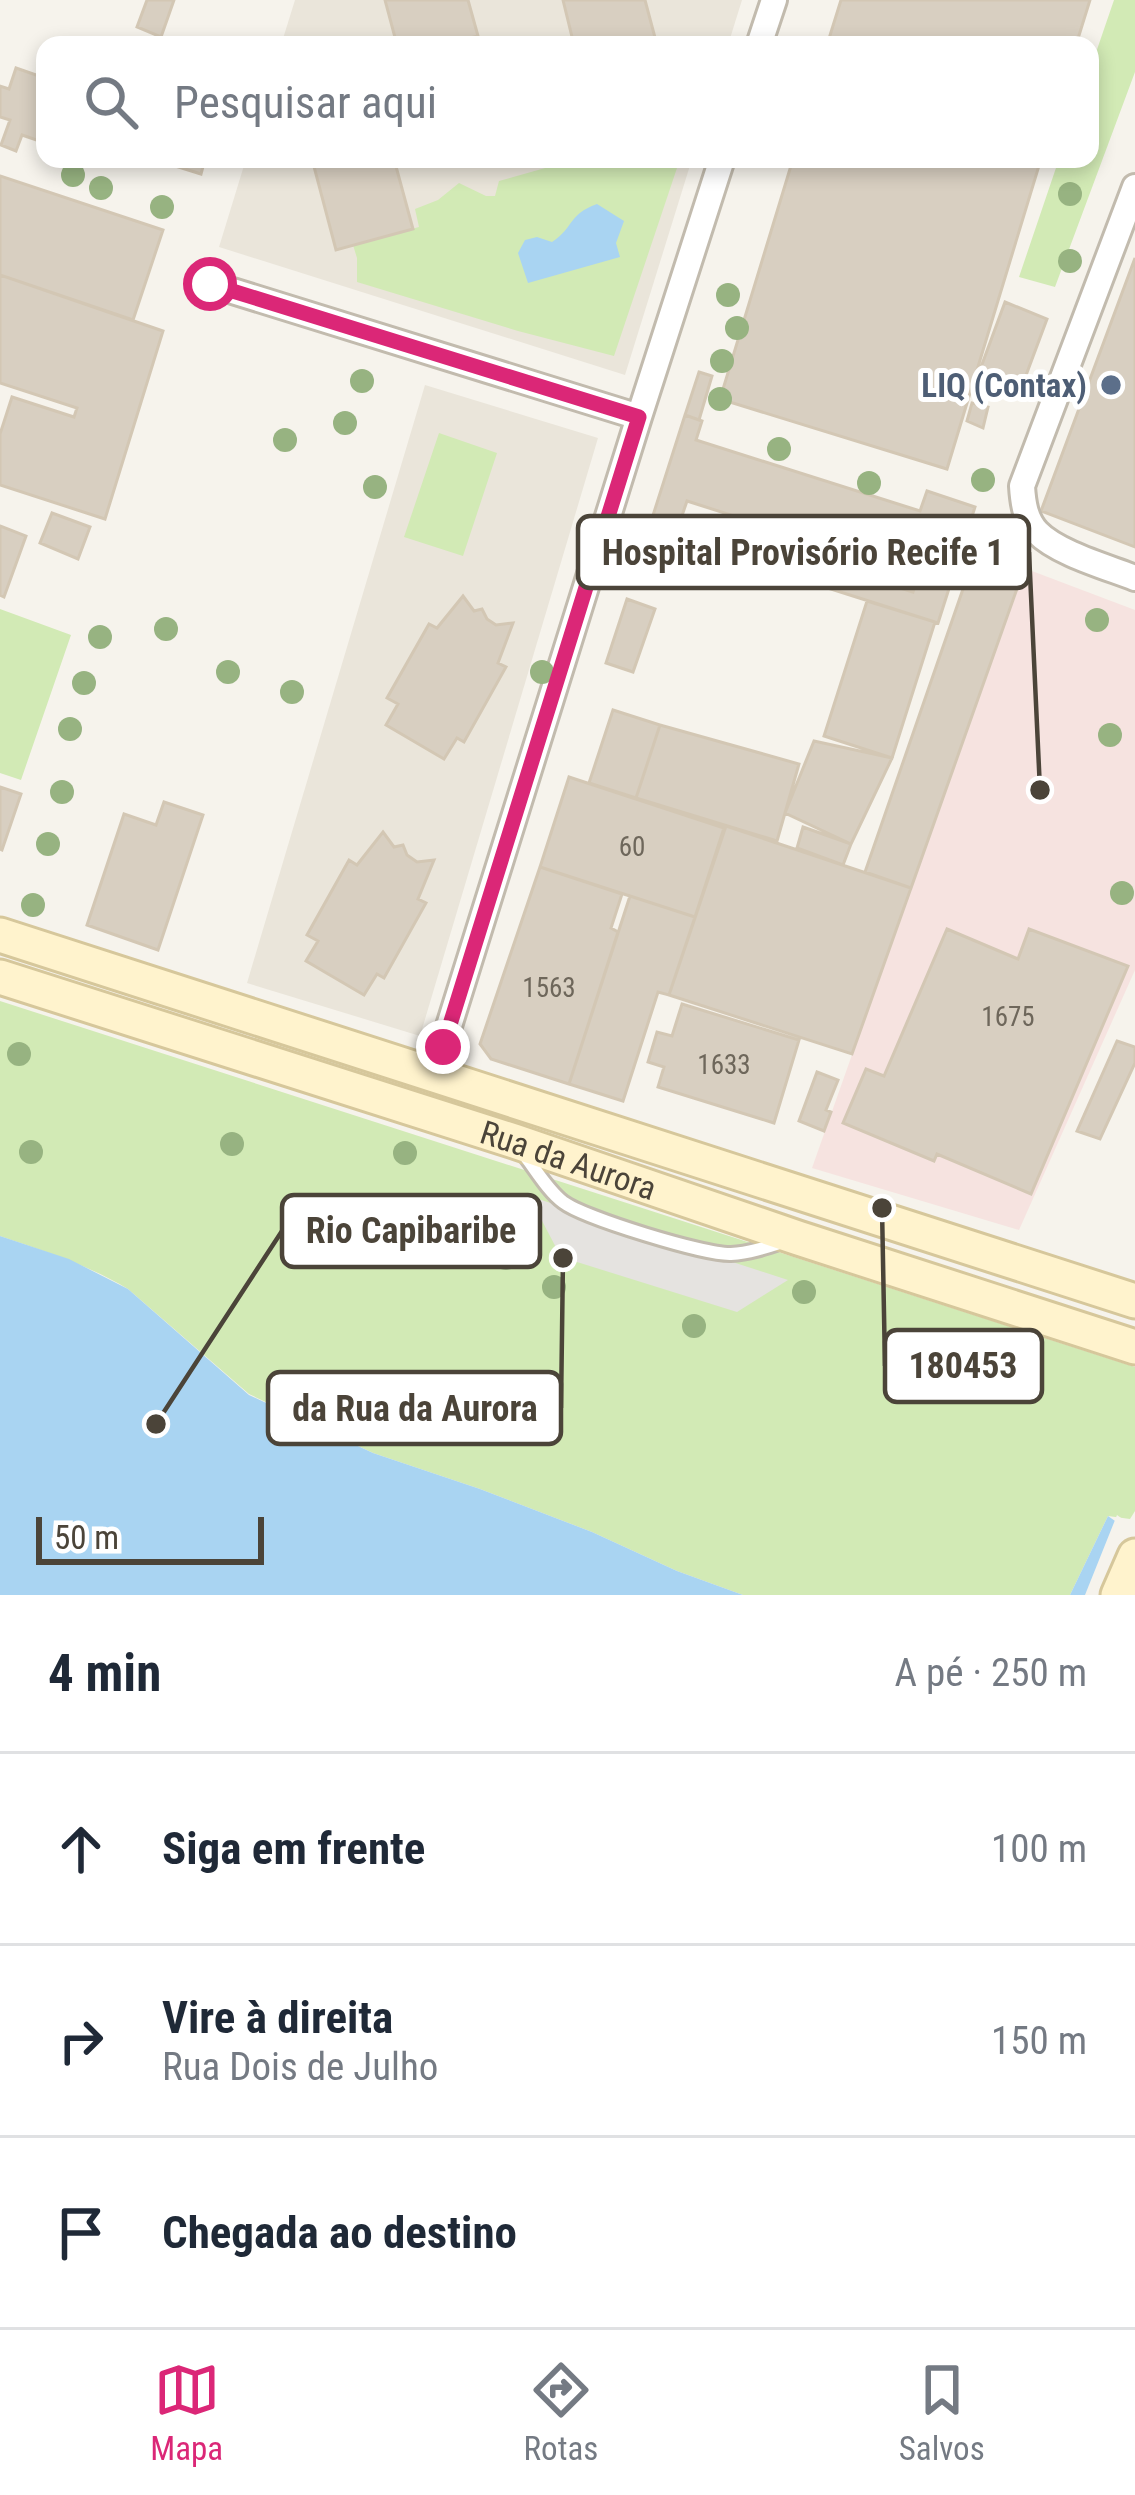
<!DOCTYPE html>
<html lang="pt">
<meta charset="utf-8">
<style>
:root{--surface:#fff;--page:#f6f6f7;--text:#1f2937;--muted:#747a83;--line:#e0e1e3;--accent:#db2777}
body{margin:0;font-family:"Roboto Condensed",sans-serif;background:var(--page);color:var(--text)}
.scale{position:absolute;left:36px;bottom:30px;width:228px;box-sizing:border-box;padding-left:12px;border:6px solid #4b4439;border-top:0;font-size:33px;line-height:42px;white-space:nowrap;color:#4b4439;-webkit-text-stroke:9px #fff;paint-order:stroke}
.stop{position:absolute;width:36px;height:36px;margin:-27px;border:9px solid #db2777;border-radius:50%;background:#fff}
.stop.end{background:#db2777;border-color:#fff;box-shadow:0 3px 12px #0008}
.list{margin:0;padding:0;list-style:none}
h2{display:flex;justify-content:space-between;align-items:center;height:156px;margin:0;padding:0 48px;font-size:51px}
h2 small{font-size:39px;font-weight:400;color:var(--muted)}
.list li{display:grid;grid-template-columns:78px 1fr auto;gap:36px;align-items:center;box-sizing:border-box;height:192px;padding:0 48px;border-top:3px solid var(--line)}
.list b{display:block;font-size:45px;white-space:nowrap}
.list p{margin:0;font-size:39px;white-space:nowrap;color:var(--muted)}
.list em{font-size:39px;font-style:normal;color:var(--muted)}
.icon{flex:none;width:66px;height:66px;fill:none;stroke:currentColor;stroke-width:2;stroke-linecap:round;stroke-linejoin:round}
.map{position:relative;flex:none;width:1135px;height:1595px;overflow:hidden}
.search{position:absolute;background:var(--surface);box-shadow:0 6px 18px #0003;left:36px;right:36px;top:36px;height:132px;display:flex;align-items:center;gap:30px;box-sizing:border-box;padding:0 42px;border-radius:24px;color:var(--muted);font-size:45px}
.sheet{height:732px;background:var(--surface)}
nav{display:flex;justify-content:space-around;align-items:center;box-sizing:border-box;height:168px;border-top:3px solid var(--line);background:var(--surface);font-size:33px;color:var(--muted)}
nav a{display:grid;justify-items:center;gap:6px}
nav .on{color:var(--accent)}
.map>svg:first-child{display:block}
.residential{fill:#eae5da}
.medical{fill:#f6e3e0}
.green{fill:#d2eab5}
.parking{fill:#e5e3e0}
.water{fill:#a9d4f2}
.pier{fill:#f6f3ec}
.building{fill:#d8cfc1;stroke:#d3c7b4;stroke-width:3}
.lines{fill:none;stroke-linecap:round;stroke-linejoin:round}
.service-casing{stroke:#c2bbae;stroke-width:18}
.minor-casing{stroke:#c2bbae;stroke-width:30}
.secondary-casing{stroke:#d6c79b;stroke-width:39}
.service{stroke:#fff;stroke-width:12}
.minor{stroke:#fff;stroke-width:24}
.secondary{stroke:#fff3cd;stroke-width:33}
.tree{fill:#97b381}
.route{stroke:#db2777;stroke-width:15}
.service-dot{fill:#5c6f8a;stroke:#fff;stroke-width:4.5}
.labels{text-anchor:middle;stroke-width:10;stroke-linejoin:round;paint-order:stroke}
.number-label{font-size:27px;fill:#6e675b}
.service-label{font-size:33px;font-weight:bold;fill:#4e5e75;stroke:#fff;text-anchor:end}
.street-label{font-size:33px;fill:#4b4439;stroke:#fff}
.leader{fill:none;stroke:#4b4439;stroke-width:4.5}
.callout-dot{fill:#4b4439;stroke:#fff;stroke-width:4.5}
.callout{fill:#fff;stroke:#4b4439;stroke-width:4.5}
.callout-label{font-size:36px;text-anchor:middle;font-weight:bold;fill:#4b4439}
</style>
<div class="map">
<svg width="1135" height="1595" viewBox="0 0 1135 1595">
<rect width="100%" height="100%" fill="#f6f3ec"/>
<path class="residential" d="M295 0H742L728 45H281Z
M246 159H692L625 375 219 247Z
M425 385 598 438 420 1036 247 983Z"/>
<path class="medical" d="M1024 568 1135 610V970L1019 1230 812 1168Z"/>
<path class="green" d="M1114 0H1135V72L1055 287 1019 277 1059 159H1090V70Z
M577 159H680L614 356 518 331 357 282V258L353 245 419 227 415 209 438 200 459 183 486 196H495L499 181Z
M439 433 497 453 463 556 404 537Z
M0 609 71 635 21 780 0 773Z
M0 1001 1135 1367V1511L1130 1519 1108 1516 1070 1595H743L677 1571 592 1532 480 1489 373 1453 249 1394 128 1289C88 1265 44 1251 0 1236Z"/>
<path class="parking" d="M529 1196 788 1280 737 1312 561 1257Z"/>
<path class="water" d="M597 204 624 221 616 243 620 257 528 283 518 253 525 240 537 237 552 242C575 227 567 215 597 204Z
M0 1236 69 1259 128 1289 249 1395 373 1453 480 1489 592 1532 677 1571 743 1595H0Z
M1108 1516 1135 1535V1595H1070Z"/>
<path class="pier" d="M1117 1515 1135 1528V1595H1085Z"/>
<path class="building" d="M147 0H174L161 37 137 27Z
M385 0H468L478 36 443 45H397Z
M563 0H645L657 45H574Z
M841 0H1090L1076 45H827Z
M16 68 45 78V143L22 135 16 151 1 145 10 120 0 117V86L9 89Z
M153 159H205L201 174Z
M312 159H394L413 229 336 250Z
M793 159H1041L947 469 720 399Z
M0 176 163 230 133 320 0 275Z
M1135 258V547L1041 511Z
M0 275 163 331 105 519 0 485V434L12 397 74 417 77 408 0 383Z
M1005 302 1047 319 1019 394 977 378Z
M699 372 712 376 699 420 685 415Z
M972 403 988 407 983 428 967 421Z
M685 415 702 421 696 440 920 511 927 491 975 507 938 623 812 583 819 562 913 592 918 575 687 501 674 539 648 531Z
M52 513 90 527 78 559 40 543Z
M0 526 26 536 4 597 0 595Z
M971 566 1019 583 911 888 865 872Z
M463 596 474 611 482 609 487 619 496 625 513 623 498 663 506 667 464 742 457 738 444 759 386 725 398 704 387 698 429 624 437 628Z
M627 599 655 609 633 672 606 663Z
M867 601 935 622 892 758 824 736Z
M613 710 660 725 636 798 589 783Z
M660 725 799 764 777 841 636 798Z
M814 741 892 758 851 844 785 813Z
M569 777 724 828 695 917 540 867Z
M0 787 21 794 2 850 0 849Z
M164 802 203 815 158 950 87 925 124 814 156 825Z
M726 826 911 888 852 1054 669 995Z
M803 827 851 844 843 865 797 848Z
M383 832 394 847 403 845 407 855 417 862 434 860 418 899 426 903 384 978 377 974 364 995 306 961 318 941 307 935 349 860 357 865Z
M540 867 622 894 611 928 618 932 569 1084 491 1059 480 1044Z
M630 896 695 917 669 995 658 992 623 1101 569 1084Z
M947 929 1018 959 1029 929 1128 966 1031 1194 937 1154 934 1161 843 1123 866 1069 884 1076Z
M682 1004 799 1040 774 1123 658 1087 664 1067 648 1062 657 1032 672 1036Z
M1117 1041 1135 1047V1063L1100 1139 1077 1131Z
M817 1072 838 1080 826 1110 831 1112 824 1131 799 1121Z"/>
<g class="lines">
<g class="service-casing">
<path id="service" d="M522 1152C535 1168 547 1190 563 1202 584 1218 705 1255 731 1254 750 1253 767 1247 785 1241"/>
</g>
<g class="minor-casing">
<path id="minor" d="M759 45 774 0
M1135 187 1022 486C1023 502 1025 519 1037 532 1057 553 1107 567 1135 578
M210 284 639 417
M434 1074 639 417 722 159"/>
</g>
<g class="secondary-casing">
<g id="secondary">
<path d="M0 935 1135 1301"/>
<path id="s1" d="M0 977 514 1141 798 1238 1135 1347"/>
<path d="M1118 1595 1135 1556"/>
</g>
</g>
<use href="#service" class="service"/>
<use href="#minor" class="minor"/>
<use href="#secondary" class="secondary"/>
</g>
<g class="tree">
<circle cx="73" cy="175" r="12"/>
<circle cx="101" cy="188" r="12"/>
<circle cx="1070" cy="194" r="12"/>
<circle cx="162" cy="207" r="12"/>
<circle cx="1070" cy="261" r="12"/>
<circle cx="728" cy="295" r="12"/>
<circle cx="737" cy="328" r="12"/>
<circle cx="722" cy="361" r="12"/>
<circle cx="362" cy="381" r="12"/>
<circle cx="720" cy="399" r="12"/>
<circle cx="345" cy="423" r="12"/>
<circle cx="285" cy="440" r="12"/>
<circle cx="779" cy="449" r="12"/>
<circle cx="983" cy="480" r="12"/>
<circle cx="869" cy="483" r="12"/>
<circle cx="375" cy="487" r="12"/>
<circle cx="1097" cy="620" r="12"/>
<circle cx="166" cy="629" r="12"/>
<circle cx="100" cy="637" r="12"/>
<circle cx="228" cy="672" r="12"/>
<circle cx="542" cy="672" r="12"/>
<circle cx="84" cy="683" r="12"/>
<circle cx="292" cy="692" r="12"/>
<circle cx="70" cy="729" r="12"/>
<circle cx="1110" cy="735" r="12"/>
<circle cx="62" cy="792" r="12"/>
<circle cx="48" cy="844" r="12"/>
<circle cx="1122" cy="893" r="12"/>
<circle cx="33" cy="905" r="12"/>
<circle cx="19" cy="1054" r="12"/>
<circle cx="232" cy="1144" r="12"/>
<circle cx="31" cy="1152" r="12"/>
<circle cx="405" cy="1153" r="12"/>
<circle cx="506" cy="1258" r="12"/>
<circle cx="554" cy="1287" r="12"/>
<circle cx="804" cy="1292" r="12"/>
<circle cx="694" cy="1326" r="12"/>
</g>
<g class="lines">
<path class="route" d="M210 284 639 417 443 1047"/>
</g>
<circle class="service-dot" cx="1111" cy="385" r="12"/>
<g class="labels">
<g class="number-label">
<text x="632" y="856">60</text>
<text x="549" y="997">1563</text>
<text x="1008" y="1026">1675</text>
<text x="724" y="1074">1633</text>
</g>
<g class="service-label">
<text x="1087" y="397">LIQ (Contax)</text>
</g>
<g class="street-label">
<text dy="12" stroke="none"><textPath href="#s1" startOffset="597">Rua da Aurora</textPath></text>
</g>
</g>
<path class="leader" d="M1040 790L1029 552M156 1424L282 1231M882 1208L885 1366M563 1258L561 1408"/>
<g class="callout-dot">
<circle cx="1040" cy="790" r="12"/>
<circle cx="156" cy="1424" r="12"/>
<circle cx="882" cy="1208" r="12"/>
<circle cx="563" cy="1258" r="12"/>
</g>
<g class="callout">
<rect x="578" y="516" width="451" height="72" rx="12"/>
<rect x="282" y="1195" width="258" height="72" rx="12"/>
<rect x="885" y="1330" width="157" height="72" rx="12"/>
<rect x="268" y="1372" width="293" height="72" rx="12"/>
</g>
<g class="callout-label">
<text x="803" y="565">Hospital Provisório Recife 1</text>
<text x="411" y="1243">Rio Capibaribe</text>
<text x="963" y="1378">180453</text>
<text x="415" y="1421">da Rua da Aurora</text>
</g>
</svg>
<div class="scale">50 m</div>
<div class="stop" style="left:210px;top:284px"></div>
<div class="stop end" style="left:443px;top:1047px"></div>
<div class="search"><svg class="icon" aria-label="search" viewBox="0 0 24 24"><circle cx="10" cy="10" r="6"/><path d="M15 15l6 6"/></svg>Pesquisar aqui</div>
</div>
<section class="sheet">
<h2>4 min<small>A pé · 250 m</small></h2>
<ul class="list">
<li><svg class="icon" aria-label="ahead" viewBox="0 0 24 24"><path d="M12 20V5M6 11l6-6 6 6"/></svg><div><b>Siga em frente</b></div><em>100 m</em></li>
<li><svg class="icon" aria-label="right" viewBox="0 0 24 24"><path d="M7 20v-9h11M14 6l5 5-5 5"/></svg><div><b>Vire à direita</b><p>Rua Dois de Julho</p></div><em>150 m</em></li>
<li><svg class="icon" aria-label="arrive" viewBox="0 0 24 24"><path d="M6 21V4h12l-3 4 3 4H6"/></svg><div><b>Chegada ao destino</b></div></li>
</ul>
</section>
<nav>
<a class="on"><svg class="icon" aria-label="map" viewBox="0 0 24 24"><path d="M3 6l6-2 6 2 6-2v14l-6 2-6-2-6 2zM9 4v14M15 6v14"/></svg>Mapa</a>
<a><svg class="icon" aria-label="directions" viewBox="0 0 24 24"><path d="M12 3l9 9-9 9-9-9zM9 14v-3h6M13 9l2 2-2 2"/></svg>Rotas</a>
<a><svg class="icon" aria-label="saved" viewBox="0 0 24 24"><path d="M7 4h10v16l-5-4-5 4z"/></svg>Salvos</a>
</nav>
